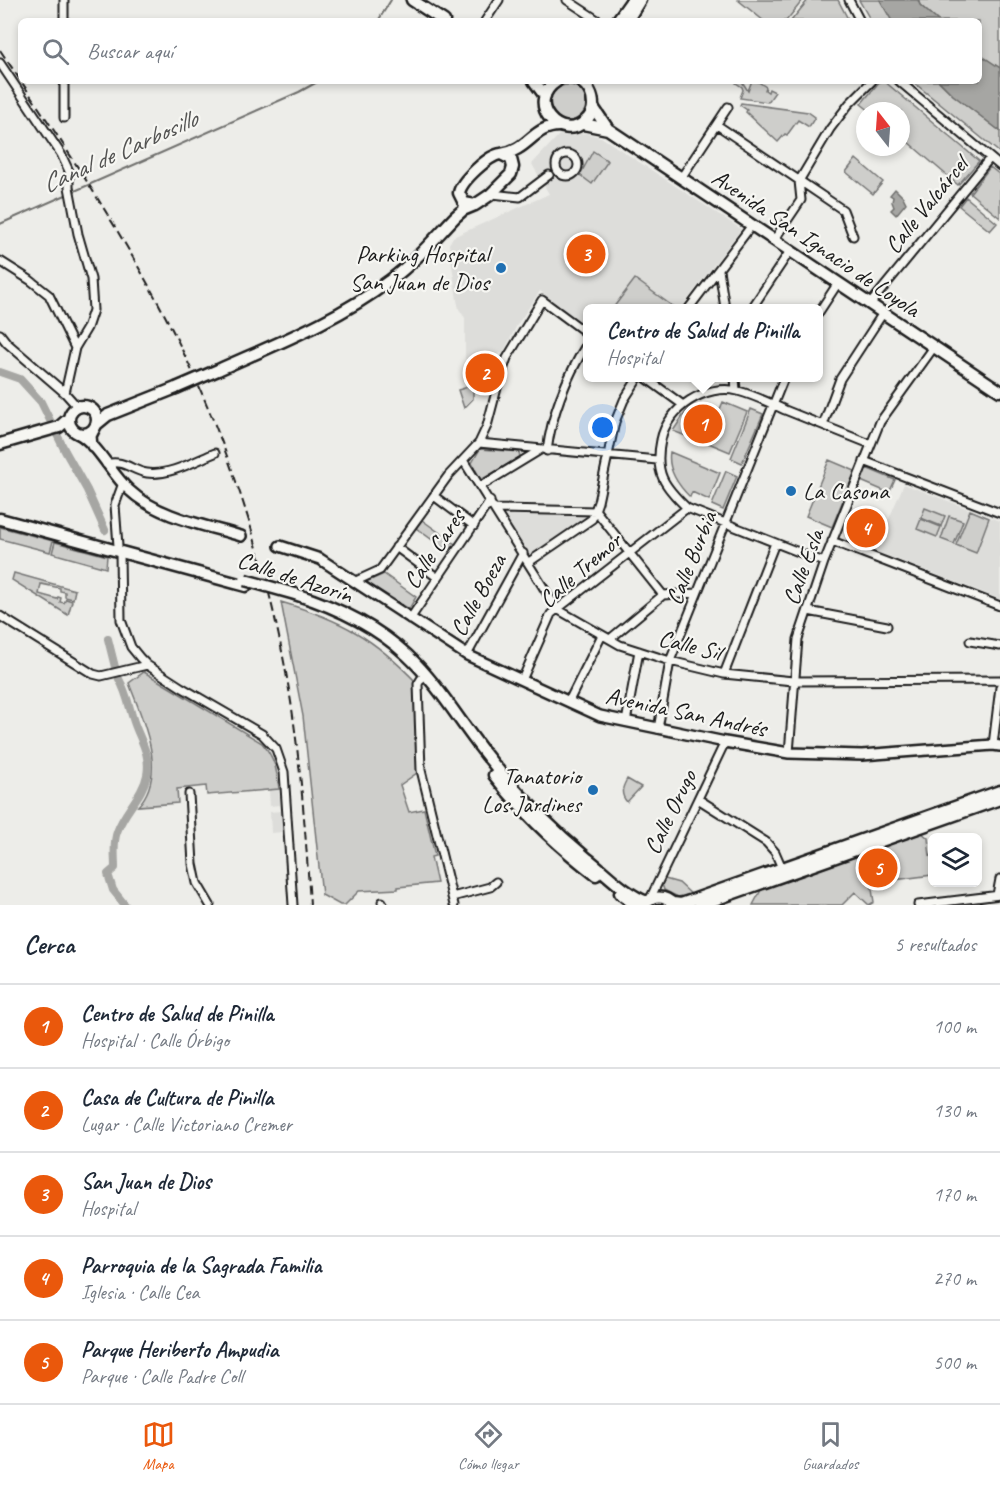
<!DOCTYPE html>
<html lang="es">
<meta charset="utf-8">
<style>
:root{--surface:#fff;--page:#f2f2f3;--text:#1f2937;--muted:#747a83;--line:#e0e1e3;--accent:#ea580c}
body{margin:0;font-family:Caveat,sans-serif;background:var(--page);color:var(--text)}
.controls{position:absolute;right:18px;bottom:18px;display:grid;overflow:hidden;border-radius:9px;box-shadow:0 3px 9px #0003}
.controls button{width:54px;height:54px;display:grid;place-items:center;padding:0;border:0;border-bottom:2px solid var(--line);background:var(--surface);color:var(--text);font:30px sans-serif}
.compass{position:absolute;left:856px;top:102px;width:54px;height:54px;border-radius:50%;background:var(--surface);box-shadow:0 3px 9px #0003;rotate:343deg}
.you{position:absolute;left:603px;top:428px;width:21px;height:21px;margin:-15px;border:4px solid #fff;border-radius:50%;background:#1a73e8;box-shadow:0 0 0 9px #1a73e833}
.badge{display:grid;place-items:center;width:39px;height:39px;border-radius:50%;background:var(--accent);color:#fff;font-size:20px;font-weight:700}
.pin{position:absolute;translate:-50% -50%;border:3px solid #fff;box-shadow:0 2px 6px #0006}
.popup{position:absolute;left:583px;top:304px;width:240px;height:78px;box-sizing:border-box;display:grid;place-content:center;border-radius:9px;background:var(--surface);filter:drop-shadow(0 2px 4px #0005);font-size:20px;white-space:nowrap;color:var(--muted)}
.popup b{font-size:22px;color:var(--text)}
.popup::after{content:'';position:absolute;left:50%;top:100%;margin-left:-12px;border:12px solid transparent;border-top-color:var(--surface)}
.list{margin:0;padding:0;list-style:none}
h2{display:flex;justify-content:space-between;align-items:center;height:78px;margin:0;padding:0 24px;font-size:26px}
h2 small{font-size:20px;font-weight:400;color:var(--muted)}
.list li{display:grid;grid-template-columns:39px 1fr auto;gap:18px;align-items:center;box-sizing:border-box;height:84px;padding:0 24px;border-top:2px solid var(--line)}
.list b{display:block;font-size:22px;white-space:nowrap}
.list p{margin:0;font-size:20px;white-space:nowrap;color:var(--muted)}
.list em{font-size:20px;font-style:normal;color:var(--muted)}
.icon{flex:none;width:33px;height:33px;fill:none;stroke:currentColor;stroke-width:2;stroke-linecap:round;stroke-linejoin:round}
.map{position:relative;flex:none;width:1000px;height:905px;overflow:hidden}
.search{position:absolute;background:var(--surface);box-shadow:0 3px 9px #0003;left:18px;right:18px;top:18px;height:66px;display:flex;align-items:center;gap:15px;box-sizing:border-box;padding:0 21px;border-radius:9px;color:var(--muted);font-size:22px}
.sheet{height:498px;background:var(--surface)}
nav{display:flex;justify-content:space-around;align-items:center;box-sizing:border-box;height:84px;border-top:2px solid var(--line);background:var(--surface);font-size:16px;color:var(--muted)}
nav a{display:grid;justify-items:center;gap:3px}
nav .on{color:var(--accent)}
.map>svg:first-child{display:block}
.built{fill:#ddddda}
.green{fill:#cececb;stroke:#757574;stroke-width:1.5}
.water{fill:#a6a6a3;stroke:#6f6f6d;stroke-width:1.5}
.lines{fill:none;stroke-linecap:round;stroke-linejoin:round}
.stream{stroke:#6f6f6d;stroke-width:2}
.canal{stroke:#a6a6a3;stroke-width:8}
.minor-casing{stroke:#1c1c1c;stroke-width:11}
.tertiary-casing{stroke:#1c1c1c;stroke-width:14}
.secondary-casing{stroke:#1c1c1c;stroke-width:15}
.primary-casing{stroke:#1c1c1c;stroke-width:15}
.minor{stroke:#f6f6f2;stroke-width:7}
.tertiary{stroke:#f6f6f2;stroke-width:9}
.secondary{stroke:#f6f6f2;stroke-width:10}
.primary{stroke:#f6f6f2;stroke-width:10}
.rail{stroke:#1c1c1c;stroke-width:2;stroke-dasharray:9 4.5;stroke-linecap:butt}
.secondary-bridge-casing{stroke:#1c1c1c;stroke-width:15;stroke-linecap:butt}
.secondary-bridge{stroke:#f6f6f2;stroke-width:10}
.poi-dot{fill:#1f6fb2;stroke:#f6f6f2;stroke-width:2}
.labels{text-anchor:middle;stroke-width:4.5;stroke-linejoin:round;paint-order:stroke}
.street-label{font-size:24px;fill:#1c1c1c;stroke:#f6f6f2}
.poi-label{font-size:24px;fill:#1c1c1c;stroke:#f6f6f2;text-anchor:end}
.water-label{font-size:26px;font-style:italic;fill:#535352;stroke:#f6f6f2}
</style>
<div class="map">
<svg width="1000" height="905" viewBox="0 0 1000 905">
<rect width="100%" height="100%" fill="#edede9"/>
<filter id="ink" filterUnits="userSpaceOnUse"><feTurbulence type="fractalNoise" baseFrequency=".0167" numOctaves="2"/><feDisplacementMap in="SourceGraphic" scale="12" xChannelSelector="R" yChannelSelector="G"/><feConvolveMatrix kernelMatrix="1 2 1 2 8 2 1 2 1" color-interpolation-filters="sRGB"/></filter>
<g filter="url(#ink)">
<path class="built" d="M585 133 601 137 741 229 681 308H588L587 327 540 291 517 325 503 353 465 359V318L459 309 457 300 449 244 453 237 549 194 532 164 559 135 571 136Z
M904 484 1000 521V599L875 551Z
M506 512 585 513 587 519 534 556H530L504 514Z
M279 789 283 832 271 833 270 812 281 811 280 805 270 806 269 790Z"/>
<path class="green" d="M738 0H803L786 21H764Z
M808 0H838L849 21H791Z
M859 0H880L892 21H871Z
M918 0H1000V68L979 54V21H938L920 5Z
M737 81H745L743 83 748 91 751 83 750 81H757L766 87 765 90 768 92 769 89 775 92 768 102 740 98 743 90 742 87 736 83Z
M880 81H884L979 161 958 185 901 136V111H870L861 104Z
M912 81H939L953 95 1000 131V153Z
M550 103a18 18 0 1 1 36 0a18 18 0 1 1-36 0Z
M741 103 808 112 815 117 809 127 798 120 787 135 785 134 778 142 746 112 747 110 740 105Z
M593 151 608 161 592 184 580 175Z
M856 159 883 182 873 194 846 172Z
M990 167 1000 175V218L970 193Z
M966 197 997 223 990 231 959 206Z
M635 279 675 308H613Z
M471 386 473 387V399L464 408 458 390Z
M723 402 747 412 730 452 706 442Z
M751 409 763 414 742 463 731 458Z
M687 410 701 416 691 438 673 431Z
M480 449 519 452 520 457 481 480 472 463Z
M670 452 720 473 709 500 692 492 690 497C678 485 667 470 670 452Z
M829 460 855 471 832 527 806 516Z
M866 468 895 480 889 493 861 481Z
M726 471 737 476 723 510 712 505Z
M925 508 945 516 941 526 921 518Z
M970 510 989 518 976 553 956 545Z
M949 516 963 521 954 544 941 539Z
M921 519 941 527 937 537 917 529Z
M422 520 455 544 449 552 416 528Z
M0 527 53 541 50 552 0 539Z
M55 542 107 556 106 568 52 553Z
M14 573 75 590 73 599 65 597V592L60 591V588L41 584 39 594 57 599 58 597 61 598 60 602 64 603 66 599 72 601 68 615 12 580Z
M384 574 416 597 409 609 366 582Z
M281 602C342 620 374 638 418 684L421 770 400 785 409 812 424 809 435 856 431 857 437 883 398 887V889L359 891 345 905H340L322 895 303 716Z
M144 672 262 743C275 758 277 771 279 789L207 795 206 786 177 789 178 803 138 806C169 772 142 719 129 683Z
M627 779 641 787 627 802C620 794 622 788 627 779Z
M922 833 928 838 930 856 932 855V875L871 883 874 902 869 905 855 892 842 905H753L761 890Z
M665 879 679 883 691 894 678 897 664 890 662 884Z"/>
<path class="water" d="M880 0H918L920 5 938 21H892Z
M979 54 1000 68V131L953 95 939 81H979Z
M895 189 903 197 906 203 896 215 891 210 894 207 892 202 893 197 890 195Z"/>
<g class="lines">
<path class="stream" d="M378 21 391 0
M0 224 299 92 319 81"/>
<path class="canal" d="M0 372 20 379 41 402 65 451 87 490 105 530
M108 639 115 667
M119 679C127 693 129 707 134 722 140 740 151 754 147 775 143 796 124 811 117 832 113 842 115 857 115 868L108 874 113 890 125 905"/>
<g class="minor-casing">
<path id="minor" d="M64 0V21
M567 0 599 21
M849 0 860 21
M485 21 499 0
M0 63 61 154 69 171V187L78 234 91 279 93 310 87 328 75 348 65 393
M64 81V118
M899 81 1000 166
M717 125 843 210 853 236
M556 165a11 11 0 1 1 22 0a11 11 0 1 1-22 0Z
M681 178 728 107
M492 194 520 197 549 175
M774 240 801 200 799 181 830 129 849 104 872 81
M0 261 30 280 49 295 75 348
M719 270 725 308
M870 304 990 158
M689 308 752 225
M752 308 790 251
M819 312 838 283
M0 334 7 343 65 393 74 403 80 406
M646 378 683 405
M735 378 736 390
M823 425 840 379 883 313
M479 443 657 460
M547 451C552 411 567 376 588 342
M463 460 557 609 620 645 670 661 724 674 793 681 1000 680
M864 461 1000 513
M106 464C124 459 132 471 147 473 169 476 195 461 215 453
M481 486 540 450
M434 496 474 526
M495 509 596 511
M596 511 663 595 697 593
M832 541 1000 606
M118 546 115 505 123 483
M396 547 438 578
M120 553 121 620 131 647 140 658 147 665 181 687 262 734 276 749 284 772 293 905
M529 562 592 519 598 502 615 422 624 400 638 378
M824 562 687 508C664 486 654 473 661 440 667 408 706 383 738 391 754 395 770 403 785 410 813 421 842 433 870 444
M356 581 380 570 448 476 479 443 487 426 497 388 507 358 542 300 588 334
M808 611 887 626
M0 616 93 674 101 676 147 665
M410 619 490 501
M610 639 663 595
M970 641 1000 646
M467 655 523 553
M724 674 775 543
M421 679 418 684 421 770 454 905
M522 680 551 614 687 508
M569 701 602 635
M626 722 639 651
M658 729 670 661 784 378
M993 745 1000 687
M789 753 798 639 824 562 880 422 934 347
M189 794 193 864 197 883 210 905
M698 799 766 842 775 852 782 868
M997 895 1000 879
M452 897 490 887 496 882
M650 899 725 742
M382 902 383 905
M918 905 1000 895"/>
</g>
<g class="tertiary-casing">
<path id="tertiary" d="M79 434C100 447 111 474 129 490 158 517 204 525 241 536
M92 446 91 436 94 430
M280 546 320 559 467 655 600 716 725 742 789 753 862 755 993 745 1000 746"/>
</g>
<g class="secondary-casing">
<path id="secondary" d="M593 107 608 129 1000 391
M583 124 608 129
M501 154 511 159 513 167 511 174 490 195 475 205 464 203 459 193C461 181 489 155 501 154Z
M501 154C528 151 533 126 559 126
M218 370C276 344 338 320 389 281 414 263 434 239 455 217L463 210 475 205
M69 420a14 14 0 1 1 28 0a14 14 0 1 1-28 0Z
M97 424 108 415 176 388
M0 444 59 427 68 419
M0 519 246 586
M295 594C336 607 375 625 407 655 437 683 458 719 483 751 514 791 549 827 588 859 606 873 625 894 647 902
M494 775C523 813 558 846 596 875
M620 893 635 905
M673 903 681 904 1000 791
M644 905C653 895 665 895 674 905
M700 905 1000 799"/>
</g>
<g class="primary-casing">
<path id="primary" d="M412 0 444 21
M617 21 632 0
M627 21 640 0
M534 81 545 96
M557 81C523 103 562 144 585 121 590 117 593 111 593 105 593 95 588 86 580 81"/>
</g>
<use href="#minor" class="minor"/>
<use href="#tertiary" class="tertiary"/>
<use href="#secondary" class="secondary"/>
<use href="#primary" class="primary"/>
<path class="rail" d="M0 50C52 127 104 204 149 286 220 413 268 557 291 702 301 769 306 837 310 905"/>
<g class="secondary-bridge-casing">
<path id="secondary-bridge" d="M176 388 218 370
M245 580 295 594"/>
</g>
<use href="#secondary-bridge" class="secondary-bridge"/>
</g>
</g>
<g class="poi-dot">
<circle cx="501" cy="268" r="6"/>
<circle cx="791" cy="491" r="6"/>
<circle cx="593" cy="790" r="6"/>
</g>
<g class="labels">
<g class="street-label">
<text transform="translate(926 205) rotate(-51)" y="8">Calle Valcárcel</text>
<text transform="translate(816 243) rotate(34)" y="8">Avenida San Ignacio de Loyola</text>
<text transform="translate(434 549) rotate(-56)" y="8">Calle Cares</text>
<text transform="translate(691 558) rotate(-68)" y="8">Calle Burbia</text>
<text transform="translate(803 567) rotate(-70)" y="8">Calle Esla</text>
<text transform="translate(580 570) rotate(-41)" y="8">Calle Tremor</text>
<text transform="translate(295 577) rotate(18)" y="8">Calle de Azorín</text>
<text transform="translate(478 595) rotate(-61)" y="8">Calle Boeza</text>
<text transform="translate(690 645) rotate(14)" y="8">Calle Sil</text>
<text transform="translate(686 712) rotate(12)" y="8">Avenida San Andrés</text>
<text transform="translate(670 812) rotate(-64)" y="8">Calle Orugo</text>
</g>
<g class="poi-label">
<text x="489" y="262">Parking Hospital<tspan x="489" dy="28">San Juan de Dios</tspan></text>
<text x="803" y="499" text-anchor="start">La Casona</text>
<text x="581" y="784">Tanatorio<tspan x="581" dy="28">Los Jardines</tspan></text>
</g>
<g class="water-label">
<text transform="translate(119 151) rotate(-24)" y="9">Canal de Carbosillo</text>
</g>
</g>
</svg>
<div class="controls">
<button><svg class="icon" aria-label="layers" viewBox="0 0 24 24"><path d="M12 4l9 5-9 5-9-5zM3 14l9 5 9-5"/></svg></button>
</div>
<svg class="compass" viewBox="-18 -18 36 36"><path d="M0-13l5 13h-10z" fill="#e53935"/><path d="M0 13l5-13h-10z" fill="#747a83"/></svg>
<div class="you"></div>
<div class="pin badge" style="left:703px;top:424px">1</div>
<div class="popup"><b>Centro de Salud de Pinilla</b>Hospital</div>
<div class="pin badge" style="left:485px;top:373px">2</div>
<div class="pin badge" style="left:586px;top:254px">3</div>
<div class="pin badge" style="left:866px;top:528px">4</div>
<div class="pin badge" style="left:878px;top:868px">5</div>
<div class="search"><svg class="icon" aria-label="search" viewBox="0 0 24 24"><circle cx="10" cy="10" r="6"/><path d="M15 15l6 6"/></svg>Buscar aquí</div>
</div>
<section class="sheet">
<h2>Cerca<small>5 resultados</small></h2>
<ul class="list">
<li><span class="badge">1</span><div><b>Centro de Salud de Pinilla</b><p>Hospital · Calle Órbigo</p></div><em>100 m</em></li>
<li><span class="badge">2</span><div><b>Casa de Cultura de Pinilla</b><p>Lugar · Calle Victoriano Cremer</p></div><em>130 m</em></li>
<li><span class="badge">3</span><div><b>San Juan de Dios</b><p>Hospital</p></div><em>170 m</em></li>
<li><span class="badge">4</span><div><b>Parroquia de la Sagrada Familia</b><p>Iglesia · Calle Cea</p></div><em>270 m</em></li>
<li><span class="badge">5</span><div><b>Parque Heriberto Ampudia</b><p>Parque · Calle Padre Coll</p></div><em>500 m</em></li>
</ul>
</section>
<nav>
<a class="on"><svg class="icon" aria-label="map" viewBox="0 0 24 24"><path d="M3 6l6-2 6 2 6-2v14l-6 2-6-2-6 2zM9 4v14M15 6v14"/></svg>Mapa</a>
<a><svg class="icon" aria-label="directions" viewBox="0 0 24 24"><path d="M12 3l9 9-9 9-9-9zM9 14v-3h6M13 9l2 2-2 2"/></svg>Cómo llegar</a>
<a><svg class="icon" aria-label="saved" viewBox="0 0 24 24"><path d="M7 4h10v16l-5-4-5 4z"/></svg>Guardados</a>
</nav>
